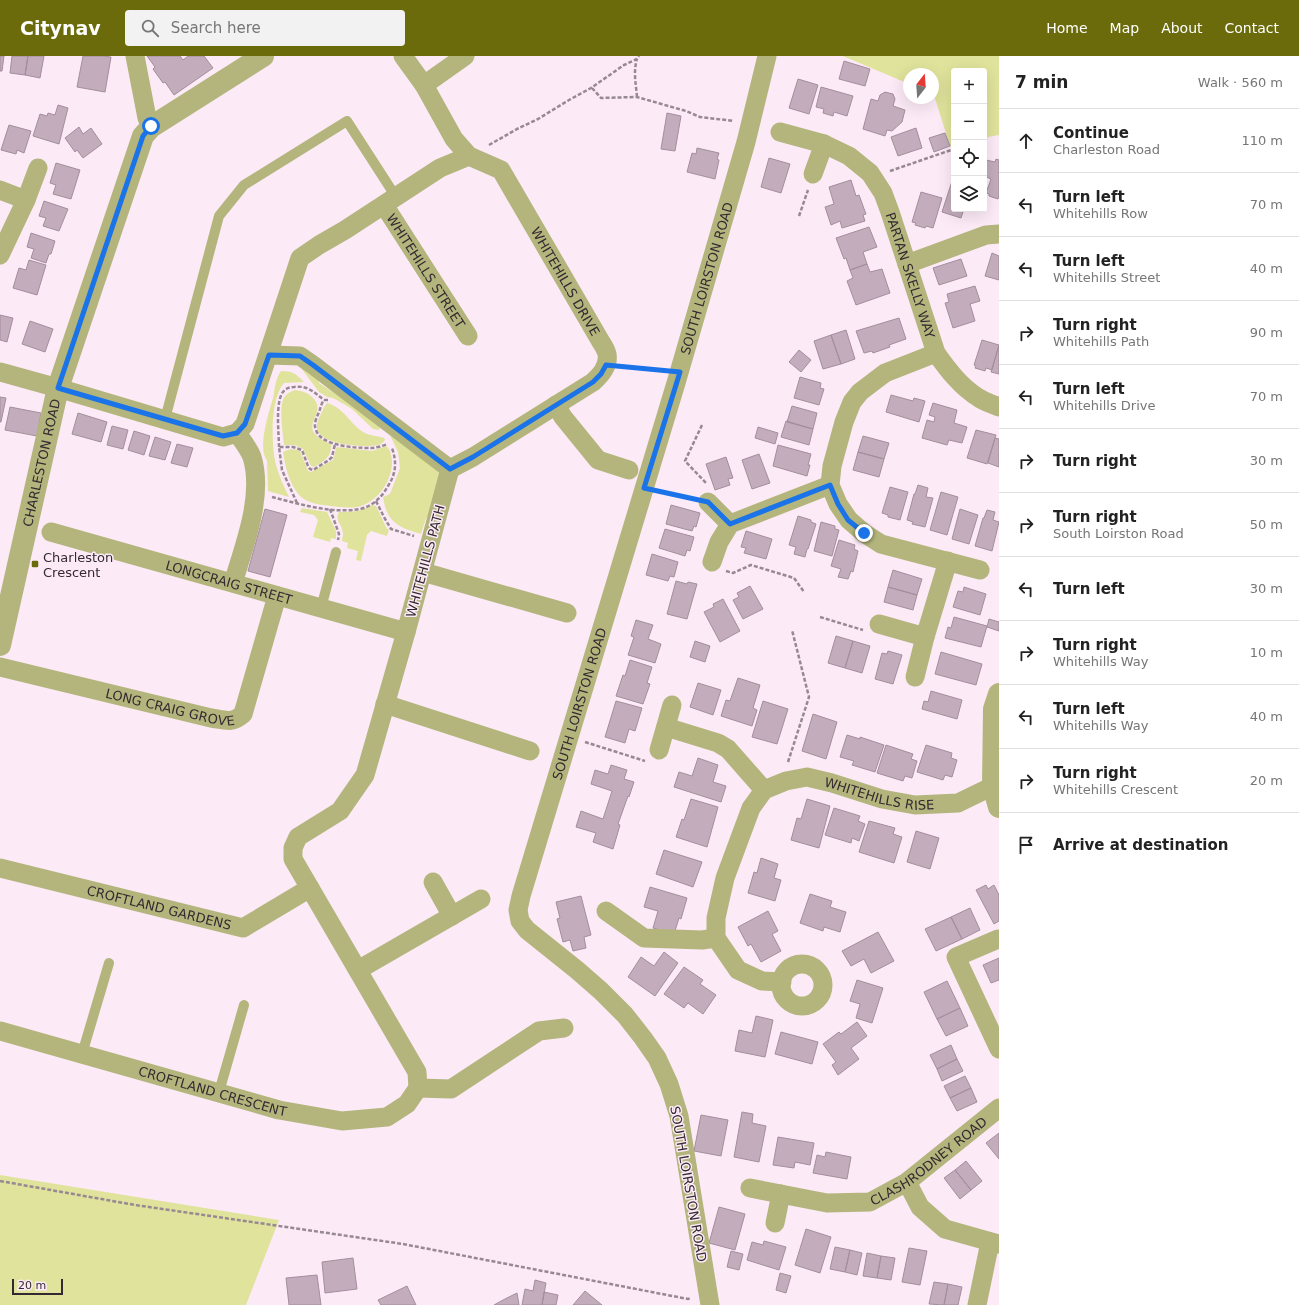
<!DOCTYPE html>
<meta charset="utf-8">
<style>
:root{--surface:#fff;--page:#f2f2f2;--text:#222;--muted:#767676;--line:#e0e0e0;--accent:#6b6b0b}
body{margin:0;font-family:"DejaVu Sans",sans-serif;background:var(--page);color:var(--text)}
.controls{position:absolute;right:12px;top:12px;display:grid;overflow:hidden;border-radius:4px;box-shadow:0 4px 16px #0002}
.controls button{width:36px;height:36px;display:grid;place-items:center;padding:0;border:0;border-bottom:1px solid var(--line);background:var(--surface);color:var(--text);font:20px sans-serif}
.compass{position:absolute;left:903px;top:12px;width:36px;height:36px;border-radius:50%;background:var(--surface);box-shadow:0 4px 16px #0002;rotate:17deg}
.scale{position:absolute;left:12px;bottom:10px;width:51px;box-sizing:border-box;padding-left:4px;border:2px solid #332a31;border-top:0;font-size:11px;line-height:14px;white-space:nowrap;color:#332a31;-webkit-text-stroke:3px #fdeaf7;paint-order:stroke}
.stop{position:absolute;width:12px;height:12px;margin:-9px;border:3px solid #1a73e8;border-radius:50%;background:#fff}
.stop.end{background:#1a73e8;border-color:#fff;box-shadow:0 1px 4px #0008}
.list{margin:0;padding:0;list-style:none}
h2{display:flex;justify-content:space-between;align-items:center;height:52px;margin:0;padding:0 16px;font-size:17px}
h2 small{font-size:13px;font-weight:400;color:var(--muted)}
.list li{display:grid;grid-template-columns:26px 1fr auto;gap:12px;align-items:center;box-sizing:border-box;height:64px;padding:0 16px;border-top:1px solid var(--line)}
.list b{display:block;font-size:15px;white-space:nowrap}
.list p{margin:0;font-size:13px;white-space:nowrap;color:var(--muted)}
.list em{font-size:13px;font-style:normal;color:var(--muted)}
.icon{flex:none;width:22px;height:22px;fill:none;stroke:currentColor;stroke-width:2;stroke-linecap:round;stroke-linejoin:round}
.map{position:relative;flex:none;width:999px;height:1249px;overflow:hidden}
header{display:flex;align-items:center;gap:24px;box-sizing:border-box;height:56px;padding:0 20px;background:var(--accent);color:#fff}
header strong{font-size:19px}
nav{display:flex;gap:22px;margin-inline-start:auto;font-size:14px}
.search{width:280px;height:36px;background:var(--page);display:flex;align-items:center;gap:10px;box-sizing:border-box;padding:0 14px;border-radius:4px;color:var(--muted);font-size:15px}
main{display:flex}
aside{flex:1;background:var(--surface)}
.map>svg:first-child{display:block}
.green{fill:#e0e39b}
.building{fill:#c3acbc;stroke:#a38e9d}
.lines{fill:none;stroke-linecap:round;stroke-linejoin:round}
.path{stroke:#978993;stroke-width:2.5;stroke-dasharray:4 2;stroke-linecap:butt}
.service{stroke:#b3b57c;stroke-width:10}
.minor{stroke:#b3b57c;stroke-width:19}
.tertiary{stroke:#b3b57c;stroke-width:22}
.route{stroke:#1a73e8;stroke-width:5}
.poi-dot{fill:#6b6b0b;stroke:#fdeaf7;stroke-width:1.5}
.labels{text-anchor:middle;stroke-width:3;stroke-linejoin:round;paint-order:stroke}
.street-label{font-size:13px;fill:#332a31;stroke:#fdeaf7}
.poi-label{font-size:13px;fill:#332a31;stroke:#fdeaf7;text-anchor:start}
</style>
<header>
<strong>Citynav</strong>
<div class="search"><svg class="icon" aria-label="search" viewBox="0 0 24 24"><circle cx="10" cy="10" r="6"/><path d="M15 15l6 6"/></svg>Search here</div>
<nav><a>Home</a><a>Map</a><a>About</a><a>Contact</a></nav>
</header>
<main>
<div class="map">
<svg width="999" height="1249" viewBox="0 0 999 1249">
<rect width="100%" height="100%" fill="#fdeaf7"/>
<path class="green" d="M843 0H999V79L988 81 984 87V15H954V91L950 90 934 39H933V18H909V28Z
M301 312 315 315 319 327 381 368 379 374 373 373 352 353 342 347 333 342 327 341 319 336Z
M281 315C293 315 296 318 304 326L284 327C270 343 271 389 276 409 279 420 284 431 289 441L268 435 267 404C257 393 269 356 273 342 275 332 275 324 281 315Z
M295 334C303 335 309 337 314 343 324 355 309 364 313 375 316 381 325 386 331 388 332 401 324 405 314 411L311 410 303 393 295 389H284C283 379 279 353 283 344 285 338 290 336 295 334Z
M327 347C345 352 351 370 365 377 371 380 378 380 384 382L385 384C383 386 381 389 378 389 364 392 321 389 317 373 316 367 319 362 321 358 323 354 324 350 327 347Z
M390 379 437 411 441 423 432 460 426 462 421 478C408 474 393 470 387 456 385 452 384 446 383 441L390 438 400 412 398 396Z
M386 390C391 394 391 399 392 404 393 423 379 444 361 450 353 453 340 451 331 450 321 449 306 447 299 439 289 427 285 410 283 396 288 393 294 392 300 395L308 415 311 416 333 404 336 393 337 391 372 395Z
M372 449 376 450 387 473H389L387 480 371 475 367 479 361 505 356 504 358 495 347 492 348 487 342 485C342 482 343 480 343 478 343 469 334 465 339 456 350 456 362 456 372 449Z
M302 452 327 456 336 475V483L331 482 330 486 313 481 318 464 314 459 300 456Z
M0 1119 279 1164 246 1249H0Z"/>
<path class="building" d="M0 0H4L2 15H0Z
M12 0H28L25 19 10 17Z
M28 0H44L40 22 25 19Z
M83 0H103L111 1 105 36 77 31Z
M147 0H180L183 4 188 0H204L213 12 174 39 165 26 163 27 153 13 155 11Z
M844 5 870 13 865 30 839 23Z
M798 23 818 29 809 58 789 52Z
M821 31 853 40 847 60 834 56 833 60 823 57 824 53 816 51Z
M885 36 893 38 895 43 893 50 905 54 902 66 892 75 887 74 885 80 863 73 871 43 878 45 880 39Z
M58 49 68 52 59 88 33 80 40 58 47 60 48 57 55 59Z
M667 57 681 60 675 95 661 93Z
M9 69 31 75 24 97 17 94 16 98 1 94Z
M79 71 83 78 91 72 102 88 83 102 77 94 75 96 65 82Z
M916 72 922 92 898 100 891 81Z
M945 77 950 90 934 96 929 82Z
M697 92 719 97 717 103 719 104 715 123 687 116 692 97 696 98Z
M769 102 790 108 781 137 761 131Z
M996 103 999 104V141L998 143 989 140V138L986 137 991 123 984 120V111L986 104 995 106Z
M56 107 80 114 71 143 53 138 56 129 50 127Z
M954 119V153H964L961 162 942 156Z
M851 124 856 140 859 139 866 158 863 159 865 165 842 172 840 165 831 169 825 151 834 148 829 131Z
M921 136 942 142 933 172 926 170 925 172 915 169 916 167 912 166Z
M44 145 68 153 59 175 43 170 46 162 39 160Z
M869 171 877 191 863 196 867 208 850 214 846 202 844 203 836 182Z
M31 177 55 185 51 198H49L46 207 31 202 34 193 27 191Z
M992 197 999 200V224L985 220Z
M961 203 967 220 939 229 933 212Z
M29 204 46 209 37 239 13 232 19 212 26 214Z
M867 208 870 216 882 213 890 237 856 249 847 225 853 222 850 214Z
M975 230 980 245 970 248 975 265 953 272 945 247 949 246 947 238Z
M0 259 13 262 7 286 0 284Z
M899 262 906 283 889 289 890 291 873 297 872 295 864 297 856 275Z
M30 265 53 273 45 296 22 288Z
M846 274 855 303 841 308 831 279Z
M831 279 841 308 823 313 814 285Z
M982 284 999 289 992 314 986 312 985 315 975 312 976 310 974 309Z
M999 289V318L991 316Z
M799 294 811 304 801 316 789 306Z
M800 321 821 327 820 332 824 333 819 349 794 342Z
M891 339 913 345 914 342 925 345 919 366 886 356Z
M0 341 6 342 1 366H0Z
M933 347 957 354 954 367 967 371 962 387 949 384 947 389 922 382 927 364 934 366 935 361 929 359Z
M792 350 817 357 813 373 787 366Z
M10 351 41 357 37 380 5 374Z
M78 357 107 366 101 386 72 378Z
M786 365 813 373 809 389 781 381Z
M112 370 128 374 123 393 107 389Z
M758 371 778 377 775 388 755 382Z
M976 374 996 379 987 408 967 402Z
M134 375 150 380 144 399 128 394Z
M863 380 889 387 884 403 858 396Z
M155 381 171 386 165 404 149 400Z
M995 382 999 383V411L988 407Z
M177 388 193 392 187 411 171 407Z
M778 389 811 398 808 409H810L807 420 773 410Z
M858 396 884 403 879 421 853 414Z
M759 398 770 427 752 433 742 404Z
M726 401 733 422 728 423 730 429 715 434 706 408Z
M918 429 928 432 926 441 933 442 925 471 912 468 913 466 907 464 914 438H915Z
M890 431 908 436 900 464 888 461V459L882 457Z
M941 436 958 441 947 479 930 474Z
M671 449 700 457 696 471 694 470 692 475 666 468Z
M265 453 287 459 270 521 248 515Z
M960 453 978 459 969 488 952 483Z
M987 454 995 456 993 464 999 466 992 495 975 490 983 462H984Z
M798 460 811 464V466L816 468 808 493H807L805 501 794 498 796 491 789 489Z
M821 466 835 470V473L839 474 832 500 814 495Z
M665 473 694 481 690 495 687 494 685 500 659 492Z
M746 475 772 483 766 503 744 497 746 492 741 491Z
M839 484 855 489 854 493 858 495 853 516 851 515 848 523 838 521 841 513 831 510Z
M652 498 678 506 674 521 670 520 668 525 646 519Z
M893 514 922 523 917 539 888 531Z
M676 525 687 528 688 526 697 528 687 563 667 558Z
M750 530 763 553 743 563 733 544 739 541 737 537Z
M888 531 917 539 913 554 884 546Z
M964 531 986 538 980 559 953 551 958 535 963 536Z
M723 543 740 575 720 586 704 556 714 551 713 548Z
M954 561 987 570 981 591 945 582 948 571 951 572Z
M989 563 999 566V575L987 571Z
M636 564 653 569 648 583 661 588 655 607 628 599 634 581 631 580Z
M836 580 853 585 845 612 828 607Z
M695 585 710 590 705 606 690 601Z
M853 585 870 590 862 617 845 612Z
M888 595 902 599 893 628 875 623 882 597 887 598Z
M941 596 982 608 976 629 935 618Z
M630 604 652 611 647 627 650 628 643 648 616 640 623 619 625 620Z
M738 622 760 629 753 652 757 654 752 670 721 660 726 644 730 645Z
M698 627 721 634 713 659 690 651Z
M931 635 962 644 957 663 922 653 924 645 928 646Z
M616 645 642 652 635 675 629 673 625 687 605 681Z
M763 645 788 653 777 688 752 681Z
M813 658 837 666 826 703 802 695Z
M847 679 860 683V681L884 689 875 716 852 709 854 705 840 701Z
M886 689 913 698 911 703 917 705 912 722 905 720 903 725 877 717Z
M926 689 952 697 951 702 957 704 952 721 945 719 943 724 917 716Z
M698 702 718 709 713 726 726 730 721 746 674 731 679 716 692 720Z
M611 709 627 714 624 723 634 726 629 741 628 740 618 768 620 769 613 793 593 786 596 777 576 771 581 755 603 763 612 735 591 728 595 714 608 718Z
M691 743 718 751 707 791 676 781 682 763 684 764Z
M807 743 830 750 819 792 791 784 797 762 801 763Z
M834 752 860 760 858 765 865 768 859 785 852 782 851 787 825 779Z
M869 765 895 772 893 778 902 781 894 807 859 796Z
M916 775 939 782 930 813 907 806Z
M664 794 702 806 693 831 656 818Z
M761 802 778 808 774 822 781 824 775 845 748 837 754 816 757 817Z
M986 829 988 833 994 829 999 839V865L994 868 976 834Z
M650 831 687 842 681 863 679 862 674 878 653 872 658 855 644 851Z
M810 838 832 845 830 851 846 856 840 876 824 871 823 875 800 867Z
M581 840 591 879 584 881 586 892 573 895 570 884 563 886 557 863 560 862 556 846Z
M970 852 980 874 962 883 951 861Z
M768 855 778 875 772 878 781 895 761 906 751 888 748 890 738 871Z
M951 861 962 883 936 895 925 873Z
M878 876 894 905 871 917 864 903 851 910 842 895Z
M664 896 678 907 655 940 628 921 641 901 654 910Z
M999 902V924L991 927 983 909Z
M684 911 703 924 700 928 716 939 703 958 688 947 684 952 664 938Z
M857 924 883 932 872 967 856 962 860 948 850 945Z
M947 925 960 952 937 963 924 936Z
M960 952 968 970 946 980 937 963Z
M756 960 773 964 765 1001 735 995 739 974 752 977Z
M857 966 867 980 851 992 859 1003 838 1019 832 1009 836 1006 823 988 839 976 841 978Z
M781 976 818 986 812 1008 775 998Z
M951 989 957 1003 937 1013 930 999Z
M957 1003 963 1015 942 1025 937 1013Z
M965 1020 971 1032 950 1042 944 1030Z
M971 1032 977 1046 957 1055 950 1042Z
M742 1056 753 1058 752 1067 766 1070 759 1106 734 1101Z
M701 1059 728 1064 721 1100 694 1095Z
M999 1077V1103L986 1087Z
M778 1081 814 1087 810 1109 795 1106 794 1112 773 1109Z
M826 1096 851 1101 847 1123 813 1117 817 1099 825 1101Z
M966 1105 982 1125 971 1134 955 1114Z
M955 1114 971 1134 960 1143 944 1122Z
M719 1151 745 1158 735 1194 709 1187Z
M806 1173 831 1181 820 1217 795 1209Z
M764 1185 786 1191 779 1214 747 1204 752 1186 763 1189Z
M835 1191 850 1194 845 1216 830 1213Z
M909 1192 927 1195 920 1229 902 1226Z
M850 1194 862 1197 857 1219 845 1216Z
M731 1195 743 1198 739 1214 727 1211Z
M867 1197 881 1200 877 1222 863 1220Z
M881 1200 895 1202 891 1224 877 1222Z
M353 1202 357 1233 325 1237 322 1206Z
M780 1217 791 1220 786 1237 776 1234Z
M317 1219 321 1249H289L286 1222Z
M535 1224 546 1227 542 1249H522L525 1233 533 1235Z
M934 1226 948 1228 944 1249 929 1248Z
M948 1228 962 1231 958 1249H944Z
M407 1230 416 1249H381L378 1244Z
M585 1235 602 1249H573Z
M544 1236 558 1239 556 1249H542Z
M517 1237 519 1249H494L503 1244Z"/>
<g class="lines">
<path class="path" d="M592 32 601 42 637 41 686 55 700 61 734 65
M637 41C636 28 633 16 637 3
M489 89 517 73 538 63 569 44 591 32 624 9 637 3 639 0
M890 115 954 93
M799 160 808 134
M623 310 661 314
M328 344H324C321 348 321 351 319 356 317 361 313 368 316 374 321 390 355 392 370 392 376 392 382 390 388 388
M702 369 685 405 707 428
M279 391C279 379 275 346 283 336 286 332 290 331 294 331 307 329 314 336 324 344
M661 436 692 443
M272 441C300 448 331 458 360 453 373 450 382 441 388 430 396 418 397 406 392 392
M376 445 384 461 391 473 414 480
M297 447 282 414 279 391H293L302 394 308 410 310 413 313 414 329 404 332 401 335 388
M330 453 339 478 338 484
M726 515 733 517 751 509 794 522 804 536
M820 561 863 574
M585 686 645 705
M788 706 809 641 792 574
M0 1125 135 1149 403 1188 688 1243 691 1242"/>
<path class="service" d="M165 363 219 160 244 129 347 65 396 141
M321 552 336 496
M82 998 109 907
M219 1036 244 949"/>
<g class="minor">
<path d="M135 0 147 62 151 71"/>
<path id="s1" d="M403 0 424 29 454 83 469 100 501 114 601 286C603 289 606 294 607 298 609 309 601 319 593 326L473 401 450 413"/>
<path d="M424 29 465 0"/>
<path id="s2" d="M780 76 824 88 849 100 870 117 883 137 890 156 936 297C948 314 961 331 979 342 985 346 993 348 999 351"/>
<path d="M813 118 824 88"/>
<path d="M0 134 26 144"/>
<path id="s3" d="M384 149 468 280"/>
<path d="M0 199 26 144 38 112"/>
<path d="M907 208 986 179 999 178"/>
<path d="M936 297 885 317 860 336 852 346 844 366 832 410 830 429 838 448 849 464 864 477 881 488 980 514"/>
<path d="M269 299 300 300 313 309 450 413 406 576 365 719 340 755 298 781 293 792V803L417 1016 418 1032"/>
<path d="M0 316 58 332 223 381 237 377"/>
<path d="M556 349 563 361 598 404 629 414"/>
<path d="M237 377 245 368 300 202 319 189 345 174 440 112 469 100"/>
<path d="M708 446 730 468"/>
<path id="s4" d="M51 476 406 576"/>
<path d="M712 506 719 486 730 468 830 429"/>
<path d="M423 516 567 557"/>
<path d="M233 527C244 490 264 440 252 401 249 393 242 384 237 377"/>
<path d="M879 568 925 581"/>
<path id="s5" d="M0 611 211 662C225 664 232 668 243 658L277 540"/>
<path d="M915 621 925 581 948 505"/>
<path d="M385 648 530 695"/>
<path d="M666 671 718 687 728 693 764 734"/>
<path d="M659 694 672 649"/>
<path id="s6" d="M0 812 243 872 310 832"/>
<path d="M433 826 452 860"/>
<path d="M606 855 644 882 702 884 716 882"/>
<path d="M998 883 956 901 999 993"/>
<circle cx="802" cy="929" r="21"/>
<path d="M358 914 481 843"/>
<path id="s7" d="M782 926 762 925 738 914 716 882V862L725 822 751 752 764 734 786 725 807 721 832 727 882 743 915 749 958 747 993 730"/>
<path id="s8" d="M0 975 279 1054 342 1065 387 1061 407 1048 418 1032"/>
<path d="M418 1032 451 1033 539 975 564 972"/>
<path d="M907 1126 920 1151 945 1173 999 1188"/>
<path id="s9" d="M750 1132 827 1147 870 1146 907 1126 999 1052"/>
<path d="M775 1167 781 1138"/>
<path id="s10" d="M710 1249 679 1060 669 1028 657 1002 643 982 625 959 601 935 577 914 527 874 520 865 518 854 521 840 676 327 746 86 767 0"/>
<path d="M977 1249 990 1186"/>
</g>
<g class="tertiary">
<path id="s11" d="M0 589 58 332 143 80 151 71 263 0"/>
<path d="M999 638 994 653 993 730 999 751"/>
</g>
</g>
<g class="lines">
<path class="route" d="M151 70 143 80 58 332 223 380 237 377 245 368 269 299 300 300 313 309 450 413 473 401 593 326 601 318 606 309 680 316 644 432 708 446 730 468 830 429 838 448 848 464 864 477"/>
</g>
<rect class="poi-dot" x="31" y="504" width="8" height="8" rx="2"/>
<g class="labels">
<g class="street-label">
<text dy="5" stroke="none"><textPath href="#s3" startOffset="78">WHITEHILLS STREET</textPath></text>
<text dy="5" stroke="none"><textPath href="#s2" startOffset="211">PARTAN SKELLY WAY</textPath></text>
<text dy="5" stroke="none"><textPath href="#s10" startOffset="1119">SOUTH LOIRSTON ROAD</textPath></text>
<text dy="5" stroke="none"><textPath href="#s1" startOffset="284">WHITEHILLS DRIVE</textPath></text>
<text dy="5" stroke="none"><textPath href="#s11" startOffset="187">CHARLESTON ROAD</textPath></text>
<text transform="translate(425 505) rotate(-75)" y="5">WHITEHILLS PATH</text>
<text dy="5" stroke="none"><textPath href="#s4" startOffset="185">LONGCRAIG STREET</textPath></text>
<text dy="5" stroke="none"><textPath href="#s5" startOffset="175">LONG CRAIG GROVE</textPath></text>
<text dy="5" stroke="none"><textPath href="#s10" startOffset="675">SOUTH LOIRSTON ROAD</textPath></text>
<text dy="5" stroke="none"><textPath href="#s7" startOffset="363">WHITEHILLS RISE</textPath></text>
<text dy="5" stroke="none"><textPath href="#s6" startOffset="164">CROFTLAND GARDENS</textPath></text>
<text dy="5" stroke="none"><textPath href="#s8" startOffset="221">CROFTLAND CRESCENT</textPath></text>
<text dy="5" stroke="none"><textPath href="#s9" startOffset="193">CLASHRODNEY ROAD</textPath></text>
<text transform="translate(689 1128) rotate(80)" y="5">SOUTH LOIRSTON ROAD</text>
</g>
<g class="poi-label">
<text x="43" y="506">Charleston<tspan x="43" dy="15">Crescent</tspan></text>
</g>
</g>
</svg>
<div class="controls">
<button>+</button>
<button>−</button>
<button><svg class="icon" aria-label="locate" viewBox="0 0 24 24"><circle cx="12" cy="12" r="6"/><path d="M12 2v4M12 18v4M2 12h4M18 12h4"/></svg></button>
<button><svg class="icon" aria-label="layers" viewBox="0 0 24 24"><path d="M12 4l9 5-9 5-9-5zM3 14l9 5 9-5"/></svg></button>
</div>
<svg class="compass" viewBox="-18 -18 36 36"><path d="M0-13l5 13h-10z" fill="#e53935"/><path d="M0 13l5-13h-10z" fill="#767676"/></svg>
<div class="scale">20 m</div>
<div class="stop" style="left:151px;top:70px"></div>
<div class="stop end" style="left:864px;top:477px"></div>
</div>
<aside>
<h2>7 min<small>Walk · 560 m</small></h2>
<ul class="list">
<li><svg class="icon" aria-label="ahead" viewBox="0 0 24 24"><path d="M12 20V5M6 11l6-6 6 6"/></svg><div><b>Continue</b><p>Charleston Road</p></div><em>110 m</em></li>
<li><svg class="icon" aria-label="left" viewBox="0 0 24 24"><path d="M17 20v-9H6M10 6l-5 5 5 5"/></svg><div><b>Turn left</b><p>Whitehills Row</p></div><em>70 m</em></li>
<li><svg class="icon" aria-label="left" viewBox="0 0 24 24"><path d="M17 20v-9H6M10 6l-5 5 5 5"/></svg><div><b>Turn left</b><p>Whitehills Street</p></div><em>40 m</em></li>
<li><svg class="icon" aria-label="right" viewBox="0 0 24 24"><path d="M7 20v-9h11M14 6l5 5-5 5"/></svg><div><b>Turn right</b><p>Whitehills Path</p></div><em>90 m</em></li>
<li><svg class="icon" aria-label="left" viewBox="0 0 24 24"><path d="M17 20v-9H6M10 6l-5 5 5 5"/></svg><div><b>Turn left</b><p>Whitehills Drive</p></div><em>70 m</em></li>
<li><svg class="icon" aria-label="right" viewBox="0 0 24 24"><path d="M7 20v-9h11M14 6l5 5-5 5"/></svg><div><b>Turn right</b></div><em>30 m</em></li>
<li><svg class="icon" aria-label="right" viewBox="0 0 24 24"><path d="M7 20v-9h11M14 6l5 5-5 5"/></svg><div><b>Turn right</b><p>South Loirston Road</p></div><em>50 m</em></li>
<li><svg class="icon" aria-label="left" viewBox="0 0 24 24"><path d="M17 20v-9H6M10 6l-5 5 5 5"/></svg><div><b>Turn left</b></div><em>30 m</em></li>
<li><svg class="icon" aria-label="right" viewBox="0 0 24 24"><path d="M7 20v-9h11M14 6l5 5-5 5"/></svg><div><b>Turn right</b><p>Whitehills Way</p></div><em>10 m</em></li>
<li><svg class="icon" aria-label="left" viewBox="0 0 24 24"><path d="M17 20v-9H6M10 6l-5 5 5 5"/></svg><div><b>Turn left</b><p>Whitehills Way</p></div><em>40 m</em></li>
<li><svg class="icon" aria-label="right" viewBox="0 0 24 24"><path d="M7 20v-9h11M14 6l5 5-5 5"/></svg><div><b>Turn right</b><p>Whitehills Crescent</p></div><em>20 m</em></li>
<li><svg class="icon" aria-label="arrive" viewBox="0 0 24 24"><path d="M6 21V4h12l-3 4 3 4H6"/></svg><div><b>Arrive at destination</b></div></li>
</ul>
</aside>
</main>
